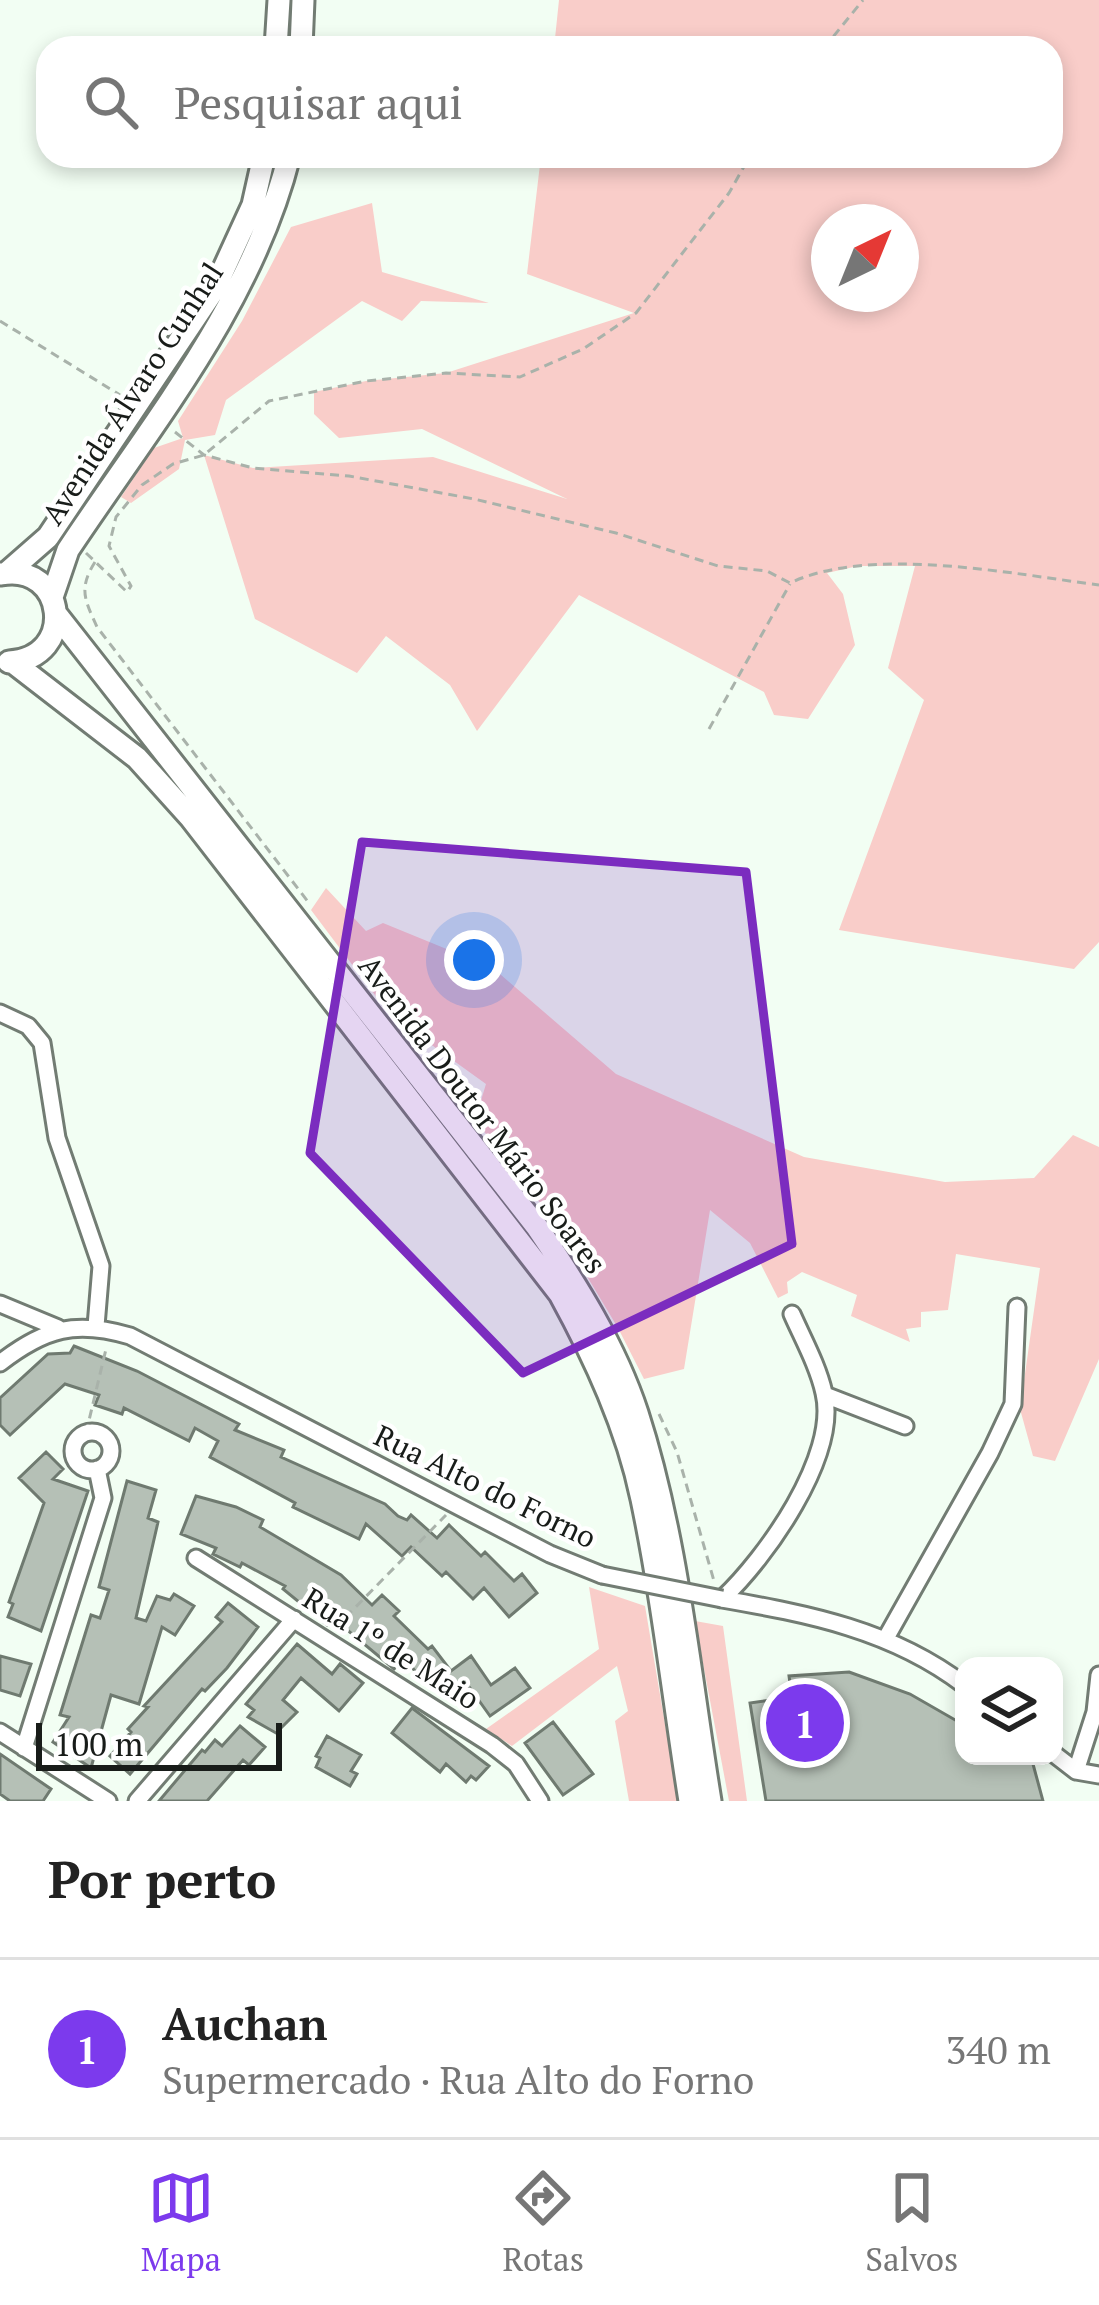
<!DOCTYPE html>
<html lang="pt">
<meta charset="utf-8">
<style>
:root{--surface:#fff;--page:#f6f6f6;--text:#222;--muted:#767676;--line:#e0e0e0;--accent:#7c3aed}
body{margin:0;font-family:"PT Serif",serif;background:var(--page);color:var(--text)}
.controls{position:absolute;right:36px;bottom:36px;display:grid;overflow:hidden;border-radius:24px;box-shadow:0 6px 18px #0003}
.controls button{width:108px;height:108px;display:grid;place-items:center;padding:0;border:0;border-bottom:3px solid var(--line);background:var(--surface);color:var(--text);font:60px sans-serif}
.compass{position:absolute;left:811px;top:204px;width:108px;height:108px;border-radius:50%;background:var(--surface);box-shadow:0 6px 18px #0003;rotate:43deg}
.scale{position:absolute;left:36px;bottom:30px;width:246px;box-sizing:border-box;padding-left:12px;border:6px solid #181c19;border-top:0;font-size:33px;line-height:42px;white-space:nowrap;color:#181c19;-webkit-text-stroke:9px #fff;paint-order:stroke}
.you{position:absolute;left:474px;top:960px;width:42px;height:42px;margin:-30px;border:9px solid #fff;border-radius:50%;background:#1a73e8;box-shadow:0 0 0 18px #1a73e833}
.badge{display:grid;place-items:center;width:78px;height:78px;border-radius:50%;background:var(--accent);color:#fff;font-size:39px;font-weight:700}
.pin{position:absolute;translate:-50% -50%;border:6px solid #fff;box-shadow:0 3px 12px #0006}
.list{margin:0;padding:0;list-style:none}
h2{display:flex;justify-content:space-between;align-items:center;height:156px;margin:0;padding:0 48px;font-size:51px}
h2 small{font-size:39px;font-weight:400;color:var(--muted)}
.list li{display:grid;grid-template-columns:78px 1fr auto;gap:36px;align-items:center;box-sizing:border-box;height:180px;padding:0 48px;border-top:3px solid var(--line)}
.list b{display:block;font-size:45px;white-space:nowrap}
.list p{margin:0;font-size:39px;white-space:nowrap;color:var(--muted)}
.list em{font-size:39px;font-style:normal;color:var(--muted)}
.icon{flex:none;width:66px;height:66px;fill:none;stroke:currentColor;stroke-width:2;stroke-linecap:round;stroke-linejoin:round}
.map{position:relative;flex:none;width:1099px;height:1801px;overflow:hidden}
.search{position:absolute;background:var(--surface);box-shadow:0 6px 18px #0003;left:36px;right:36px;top:36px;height:132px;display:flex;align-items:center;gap:30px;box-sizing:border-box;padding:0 42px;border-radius:36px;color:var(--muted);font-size:45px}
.sheet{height:336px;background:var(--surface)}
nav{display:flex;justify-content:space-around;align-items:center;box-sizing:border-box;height:168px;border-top:3px solid var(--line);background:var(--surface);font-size:33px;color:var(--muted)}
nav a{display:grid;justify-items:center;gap:6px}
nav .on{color:var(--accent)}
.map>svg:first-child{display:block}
.green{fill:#f9cdc9;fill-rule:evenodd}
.building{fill:#b5c0b6;stroke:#6f7a70;stroke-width:3}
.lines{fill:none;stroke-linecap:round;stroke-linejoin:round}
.street-casing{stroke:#727c73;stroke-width:21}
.secondary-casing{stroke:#727c73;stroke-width:27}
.path{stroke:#a9b2aa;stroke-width:3;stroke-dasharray:9 6;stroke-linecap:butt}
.street{stroke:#fff;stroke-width:15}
.secondary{stroke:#fff;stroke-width:21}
.street-bridge-casing{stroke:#727c73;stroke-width:21;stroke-linecap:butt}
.street-bridge{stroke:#fff;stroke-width:15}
.marked{fill:#7b2cbf;fill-opacity:0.2;stroke:#7b2cbf;stroke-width:9;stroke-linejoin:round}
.labels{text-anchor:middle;stroke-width:9;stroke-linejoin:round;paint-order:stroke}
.street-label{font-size:30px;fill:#181c19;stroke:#fff}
</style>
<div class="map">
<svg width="1099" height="1801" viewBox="0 0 1099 1801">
<rect width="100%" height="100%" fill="#f2fef3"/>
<path class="green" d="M559 0H1099V942L1074 969 839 930 924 700 888 668 915 566H858L827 573 843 594 855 645 808 719 774 715 764 692 579 595 477 731 450 685 386 636 357 673 255 619 204 455 253 468 433 457 567 499 422 429 339 438 314 414V392L366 381 446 373 634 313 527 274 541 156H1051V48H554ZM829 222H901V294H829Z
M372 203 382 272 489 303 421 301 402 321 362 301 226 400 215 435 185 440 179 469 131 503 121 497 154 448 183 438 178 421 242 321 291 227Z
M326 888 366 931 383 923 493 968 616 1074 804 1157 945 1182 1034 1178 1073 1135 1099 1147V1359L1055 1461 1033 1456 1020 1409 1040 1268 956 1254 948 1310 921 1312V1327L906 1329 910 1342 851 1316 857 1295 802 1272 787 1282 788 1293 778 1298 750 1243 710 1210 684 1369 644 1379 618 1328 552 1218 475 1120 486 1084 390 1015 311 910Z
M589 1587 645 1606 678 1801H629L615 1721 628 1711 617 1666 512 1746 486 1729 599 1649Z
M695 1621 723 1626 747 1801H729Z"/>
<path class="building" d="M74 1346 137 1371 239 1424 235 1430 284 1450 281 1457 385 1504 398 1516 407 1520 411 1515 437 1538 449 1525 481 1556 485 1552 514 1581 522 1574 537 1593 509 1617 484 1588 473 1599 446 1572 442 1576 411 1547 402 1556 366 1524 359 1539 293 1507 295 1503 210 1457 218 1441 195 1428 189 1441 124 1408 122 1414 95 1405 99 1395 65 1384 10 1435 0 1425V1398L48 1354 70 1353Z
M46 1452 63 1469 53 1479 88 1491 41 1631 8 1617 13 1604 9 1602 44 1503 19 1478Z
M127 1481 156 1490 148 1518 158 1522 136 1618 146 1621 157 1596 170 1600 174 1594 194 1606 175 1635 162 1627 139 1704 111 1695 91 1768 53 1742 69 1717 60 1715 91 1615 100 1618 109 1590 99 1587Z
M196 1496 236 1507 263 1520 260 1527 341 1575 372 1605 382 1595 399 1611 394 1616 428 1649 432 1646 451 1671 471 1656 491 1685 515 1668 530 1688 490 1716 470 1688 452 1701 433 1676 424 1683 405 1658 394 1669 333 1618 327 1625 283 1589 285 1586 242 1563 240 1567 213 1554 216 1548 181 1534Z
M228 1603 258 1627 227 1668 205 1691 202 1689 130 1774 110 1756 131 1732 128 1729 148 1707 144 1706 222 1622 216 1617Z
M297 1644 332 1674 340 1664 363 1683 339 1711 301 1678 283 1700 297 1712 276 1733 248 1717 254 1710 246 1704Z
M0 1656 31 1664 20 1696 0 1690Z
M849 1672 910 1694 964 1725V1756H1018L1033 1764 1043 1801H766L750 1703 792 1697 789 1676Z
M412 1708 489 1766 476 1780 471 1776 466 1782 446 1764 440 1772 392 1733Z
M553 1722 593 1774 563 1795 525 1743Z
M240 1726 265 1747 249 1765 243 1760 207 1801H159L202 1750 205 1752 215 1740 222 1746Z
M327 1736 361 1755 351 1771 357 1774 350 1786 316 1767 320 1758 316 1756Z
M0 1754 51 1789 43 1801H10L0 1794Z"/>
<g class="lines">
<g class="street-casing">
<path id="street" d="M0 1013 28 1026 42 1043 57 1138 101 1266 96 1326
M0 1304 58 1328
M0 1363C45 1328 76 1320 130 1336L550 1554 602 1575
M825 1395 905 1426
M73 1451a19 19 0 1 1 38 0a19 19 0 1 1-38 0Z
M196 1558 492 1745 516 1764 540 1801
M722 1599C765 1559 839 1456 824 1393 818 1366 803 1339 792 1314
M722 1599C808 1614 892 1630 964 1685
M886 1638 990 1453 1013 1404 1017 1307
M0 1732 108 1801
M24 1748 103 1498 97 1469
M1054 1754 1076 1771 1099 1775
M1076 1771 1095 1712 1099 1675
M137 1801 294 1619"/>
</g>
<g class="secondary-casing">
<path id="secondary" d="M276 48 279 0
M301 48 303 0
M8 572 48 537 215 288 253 205 264 156
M1 574C66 562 78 658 9 662
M52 597 68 550C151 425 252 304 289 156
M56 614 537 1227C576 1284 615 1346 637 1413 677 1537 689 1672 710 1801
M14 663 137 758 191 818 560 1294C595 1358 627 1427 642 1499 663 1599 674 1701 690 1801"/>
</g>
<path class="path" d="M824 48 863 0
M0 321 120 395
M175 432 204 455 253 468 349 476 474 499 616 533 718 566 767 571 790 583C870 545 1013 574 1099 585
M86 553 127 592 131 586 109 546 116 517 142 485 173 464 204 455 269 401 366 381 446 373 520 377 583 349 636 313 729 193 750 156
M95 562C78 589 85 600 97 627L309 903
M709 729 790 584
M436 1066 449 1082
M659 1414 677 1452 714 1581
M86 1433 106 1349
M335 1628 446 1515"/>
<use href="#street" class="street"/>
<use href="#secondary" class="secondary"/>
<g class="street-bridge-casing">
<path id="street-bridge" d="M602 1575 722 1599"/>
</g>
<use href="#street-bridge" class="street-bridge"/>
</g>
<path class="marked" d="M362 842 746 872 792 1244 523 1373 310 1153Z"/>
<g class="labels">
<g class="street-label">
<text transform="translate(133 394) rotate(-57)" y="10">Avenida Álvaro Cunhal</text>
<text transform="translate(482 1115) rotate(53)" y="10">Avenida Doutor Mário Soares</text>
<text transform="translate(485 1487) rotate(26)" y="10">Rua Alto do Forno</text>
<text transform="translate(391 1649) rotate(32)" y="10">Rua 1º de Maio</text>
</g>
</g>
</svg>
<div class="controls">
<button><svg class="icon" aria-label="layers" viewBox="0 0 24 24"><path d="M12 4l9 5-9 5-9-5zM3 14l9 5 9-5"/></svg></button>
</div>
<svg class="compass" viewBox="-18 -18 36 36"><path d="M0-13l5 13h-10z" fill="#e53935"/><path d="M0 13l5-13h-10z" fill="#767676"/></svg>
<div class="scale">100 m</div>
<div class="you"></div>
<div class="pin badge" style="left:805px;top:1723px">1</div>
<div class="search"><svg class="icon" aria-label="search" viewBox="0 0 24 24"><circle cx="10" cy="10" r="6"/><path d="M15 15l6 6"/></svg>Pesquisar aqui</div>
</div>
<section class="sheet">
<h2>Por perto<small></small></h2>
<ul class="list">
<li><span class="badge">1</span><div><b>Auchan</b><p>Supermercado · Rua Alto do Forno</p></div><em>340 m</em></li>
</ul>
</section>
<nav>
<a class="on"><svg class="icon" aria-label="map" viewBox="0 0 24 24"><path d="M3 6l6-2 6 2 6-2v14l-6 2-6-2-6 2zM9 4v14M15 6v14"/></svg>Mapa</a>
<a><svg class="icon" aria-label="directions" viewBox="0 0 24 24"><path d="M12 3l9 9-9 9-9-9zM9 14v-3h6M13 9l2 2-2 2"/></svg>Rotas</a>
<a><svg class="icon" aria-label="saved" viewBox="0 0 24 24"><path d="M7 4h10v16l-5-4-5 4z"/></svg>Salvos</a>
</nav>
